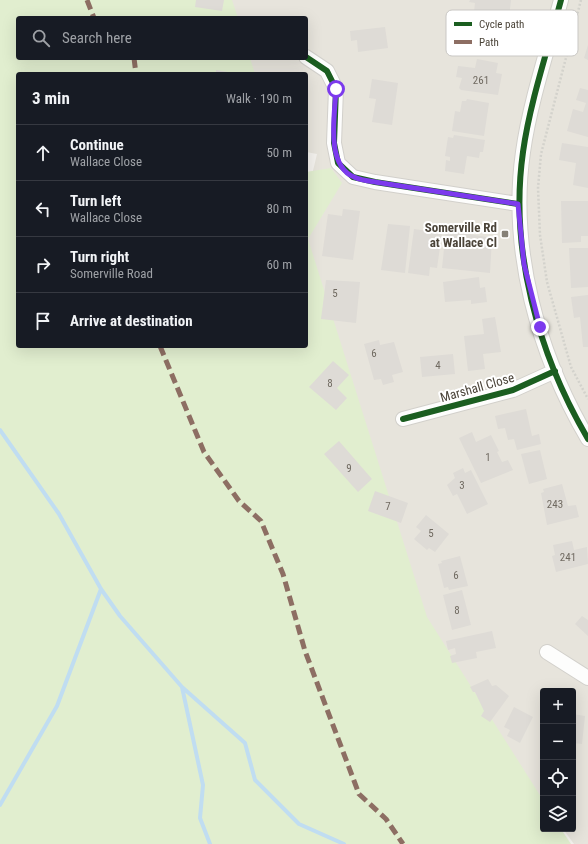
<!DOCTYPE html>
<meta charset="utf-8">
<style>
:root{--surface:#171b24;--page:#20242c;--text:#f1f3f6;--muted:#9ea1a6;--line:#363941}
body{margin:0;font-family:"Roboto Condensed",sans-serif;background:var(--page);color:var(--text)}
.controls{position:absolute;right:12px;bottom:12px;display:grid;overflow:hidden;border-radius:4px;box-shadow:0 4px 16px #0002}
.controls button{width:36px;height:36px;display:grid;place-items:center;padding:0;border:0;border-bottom:1px solid var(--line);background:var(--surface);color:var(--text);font:20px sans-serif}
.stop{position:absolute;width:12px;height:12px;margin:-9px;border:3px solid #7c3aed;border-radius:50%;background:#fff}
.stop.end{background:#7c3aed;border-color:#fff;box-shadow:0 1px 4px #0008}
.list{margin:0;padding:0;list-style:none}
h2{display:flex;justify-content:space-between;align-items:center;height:52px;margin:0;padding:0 16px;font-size:17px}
h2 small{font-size:13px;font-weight:400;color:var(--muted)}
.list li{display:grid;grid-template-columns:26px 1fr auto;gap:12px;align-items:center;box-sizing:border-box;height:56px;padding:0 16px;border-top:1px solid var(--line)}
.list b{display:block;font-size:15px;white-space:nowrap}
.list p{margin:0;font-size:13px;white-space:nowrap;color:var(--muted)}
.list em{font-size:13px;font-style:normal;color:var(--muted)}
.icon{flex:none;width:22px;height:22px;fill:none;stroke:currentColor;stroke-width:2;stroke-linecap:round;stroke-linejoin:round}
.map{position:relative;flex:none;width:588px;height:844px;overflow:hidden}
.search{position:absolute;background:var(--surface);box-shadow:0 4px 16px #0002;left:16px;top:16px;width:292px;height:44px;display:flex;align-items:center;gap:10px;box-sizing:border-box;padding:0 14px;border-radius:4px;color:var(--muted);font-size:15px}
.panel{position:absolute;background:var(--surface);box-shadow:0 4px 16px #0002;left:16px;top:72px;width:292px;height:276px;border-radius:4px}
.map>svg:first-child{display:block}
.residential{fill:#e7e4dc}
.green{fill:#e1eecf}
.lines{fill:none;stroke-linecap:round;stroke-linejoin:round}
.stream{stroke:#c0ddf1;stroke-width:4}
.building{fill:#dedbd6}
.minor-casing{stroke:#d2d0cb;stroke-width:16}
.path{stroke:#d3d2cc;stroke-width:2.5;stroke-dasharray:2 2;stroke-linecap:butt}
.minor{stroke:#fdfdfc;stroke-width:14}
.quiet{stroke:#8d6e63;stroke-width:5;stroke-dasharray:10 5;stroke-linecap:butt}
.cycleway-casing{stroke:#fff;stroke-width:8}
.cycleway{stroke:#1b5e20;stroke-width:6}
.route{stroke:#7c3aed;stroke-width:5}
.poi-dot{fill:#868178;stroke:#fff;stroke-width:1.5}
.labels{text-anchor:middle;stroke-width:4;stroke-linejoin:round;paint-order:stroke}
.number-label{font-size:11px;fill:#706a61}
.poi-label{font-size:13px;font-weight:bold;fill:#4b4439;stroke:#fff;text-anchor:end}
.street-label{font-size:13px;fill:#4b4439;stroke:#fff}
.key{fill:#fff;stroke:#c9c7c4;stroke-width:1}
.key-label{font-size:11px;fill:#4b4439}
</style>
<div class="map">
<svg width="588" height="844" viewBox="0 0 588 844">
<rect width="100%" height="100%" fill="#f4f2ee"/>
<path class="residential" d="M70 0H588V844H574L563 829H573V691H543V801L447 711 306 346V200L317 154 306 152V74H26L35 58H306V18H59Z"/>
<path class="green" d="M0 0H232L238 18H18V58H250L255 74H18V346H306V172L331 168 342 183 308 239 427 617 543 800V829H561L571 844H0Z"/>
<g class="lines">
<path class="stream" d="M0 430 59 514 101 589 120 616 182 687 245 743 255 780 299 824 344 844
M182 687 203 785 200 818 210 844
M0 805 57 706 101 589"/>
</g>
<path class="building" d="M196 0H224L222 11 195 7Z
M470 0H511L509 17 474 12 475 3 469 2Z
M385 27 388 48 358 52 357 40 351 41 350 31Z
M588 45V60L584 58Z
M477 59 498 63 496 73 502 74 498 95 461 90 459 88 462 78 456 77 458 66 475 68Z
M216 70 234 73V74H216Z
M372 79 398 83 392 125 372 122 376 99 369 98Z
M580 88 588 90V137L567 131 573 109 583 112 586 103 576 100Z
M467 99 489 103 484 136 452 131 455 111 460 112 462 101H466Z
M454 135 485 140 483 152H480L479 158 467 156 464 174 445 171 446 160 450 161V157L445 156 448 137 453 138Z
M562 143 588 147V188L573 185 576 163 559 160Z
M561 201H588V236H581V242L562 243Z
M343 209 360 211 353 260 322 256 328 214 342 216Z
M388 224 410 226 405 273 381 270Z
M414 229 442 233 437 268 430 267 429 276 408 273Z
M446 230 492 238 490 273 442 268Z
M569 248H588V287L571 288Z
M479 277 480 288 485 287 487 302 471 304V300L445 302 443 282Z
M326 280 360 282 356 323 321 319Z
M588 295V347H583L580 317 574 318 571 297Z
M495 317 501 352 483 354 485 369 468 371 464 336 484 334 482 319Z
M379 340 380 345 394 342 403 372 392 375 394 382 383 385 381 379 374 380 364 344Z
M453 354 455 374 422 377 420 357Z
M333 361 349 375 337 388 347 398 336 410 309 387Z
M526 409 532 436 539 434 541 444 517 450 514 439 508 440 505 428 498 429 495 416Z
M472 432 476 442 491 435 499 451 497 452 502 462 508 460 513 470 481 483 459 438Z
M339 441 372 479 358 492 324 454Z
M540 450 547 479 529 484 521 454Z
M463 468 465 473 471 470 488 504 467 514 457 494 453 496 447 485 455 478 453 473Z
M562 484 568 506 576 505 579 517 547 525 541 493 544 492 543 489Z
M375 491 408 503 401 523 368 511Z
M426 515 449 534 435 552 429 548 427 550 414 539 421 531 416 527Z
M572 541 574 550 587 547 588 564 556 572 552 556 555 555 553 545Z
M460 556 468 586 449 590 448 587 444 588 438 564 442 563 441 561Z
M462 590 471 625 452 630 443 595Z
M582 616 588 620V636L575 624Z
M492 631 496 648 476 652 477 658 452 663 450 656 456 654 455 648 448 650 446 641Z
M488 679 492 686 496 685 509 696 490 722 481 716 484 711 475 692H473L470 687Z
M514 707 533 717 520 743 507 736 510 730 504 727Z
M573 714 585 716 582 744 573 743Z"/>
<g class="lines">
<g class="minor-casing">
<path id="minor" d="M561 0C548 49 530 102 523 152 509 250 538 354 588 439
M306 57 327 71 336 89 334 143 338 163 353 177 375 182 518 204
M403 419 513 390 555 371
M547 652 588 678"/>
</g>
<path class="path" d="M581 0 541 154 538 188 540 235 547 282 571 367 588 399"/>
<use href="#minor" class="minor"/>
<path class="quiet" d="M87 0 94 18
M134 58 136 74
M160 346 204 452 239 501 261 521 283 574 305 651 359 794 386 819 403 844"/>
<g class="cycleway-casing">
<path id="cycleway" d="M561 0C548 49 530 102 523 152 509 250 538 354 588 439
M306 57 327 71 336 89 334 143 338 163 353 177 375 182 518 204
M403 419 513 390 555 371"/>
</g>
<use href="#cycleway" class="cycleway"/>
</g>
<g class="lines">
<path class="route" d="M336 89C335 114 325 165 354 177 360 180 368 181 375 182L518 204 524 264 540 327"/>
</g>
<rect class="poi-dot" x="501" y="230" width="8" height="8" rx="2"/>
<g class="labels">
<g class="number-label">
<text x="481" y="84">261</text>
<text x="335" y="297">5</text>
<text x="374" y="357">6</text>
<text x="438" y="369">4</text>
<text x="330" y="387">8</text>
<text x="488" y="461">1</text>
<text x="349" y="472">9</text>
<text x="462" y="489">3</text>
<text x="555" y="508">243</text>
<text x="388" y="510">7</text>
<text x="431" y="537">5</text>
<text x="568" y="561">241</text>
<text x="456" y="579">6</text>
<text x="457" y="614">8</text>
</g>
<g class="poi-label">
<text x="497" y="232">Somerville Rd<tspan x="497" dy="15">at Wallace Cl</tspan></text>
</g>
<g class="street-label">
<text transform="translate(477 387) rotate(-16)" y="5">Marshall Close</text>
</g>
</g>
<rect x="446" y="10" width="132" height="46" rx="6" class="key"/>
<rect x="454" y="22" width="18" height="4" fill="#1b5e20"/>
<rect x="454" y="40" width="18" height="4" fill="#8d6e63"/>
<g class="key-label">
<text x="479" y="28">Cycle path</text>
<text x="479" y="46">Path</text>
</g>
</svg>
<div class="controls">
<button>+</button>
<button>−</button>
<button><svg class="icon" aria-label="locate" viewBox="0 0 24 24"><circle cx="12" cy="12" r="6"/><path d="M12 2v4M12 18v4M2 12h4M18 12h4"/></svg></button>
<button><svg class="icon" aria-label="layers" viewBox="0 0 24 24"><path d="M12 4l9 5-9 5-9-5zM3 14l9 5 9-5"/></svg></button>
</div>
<div class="stop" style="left:336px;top:89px"></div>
<div class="stop end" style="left:540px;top:327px"></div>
<div class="search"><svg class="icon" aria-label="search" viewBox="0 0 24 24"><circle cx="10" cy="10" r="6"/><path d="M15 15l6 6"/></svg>Search here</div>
<section class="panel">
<h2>3 min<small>Walk · 190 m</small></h2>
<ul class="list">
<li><svg class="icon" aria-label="ahead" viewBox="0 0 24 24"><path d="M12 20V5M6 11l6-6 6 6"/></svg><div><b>Continue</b><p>Wallace Close</p></div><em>50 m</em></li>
<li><svg class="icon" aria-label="left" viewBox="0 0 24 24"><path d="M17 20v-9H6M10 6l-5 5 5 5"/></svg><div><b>Turn left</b><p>Wallace Close</p></div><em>80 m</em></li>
<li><svg class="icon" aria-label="right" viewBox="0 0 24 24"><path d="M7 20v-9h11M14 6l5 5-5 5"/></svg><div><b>Turn right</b><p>Somerville Road</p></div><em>60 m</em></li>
<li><svg class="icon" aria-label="arrive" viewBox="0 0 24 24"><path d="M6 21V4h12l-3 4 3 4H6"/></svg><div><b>Arrive at destination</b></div></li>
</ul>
</section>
</div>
